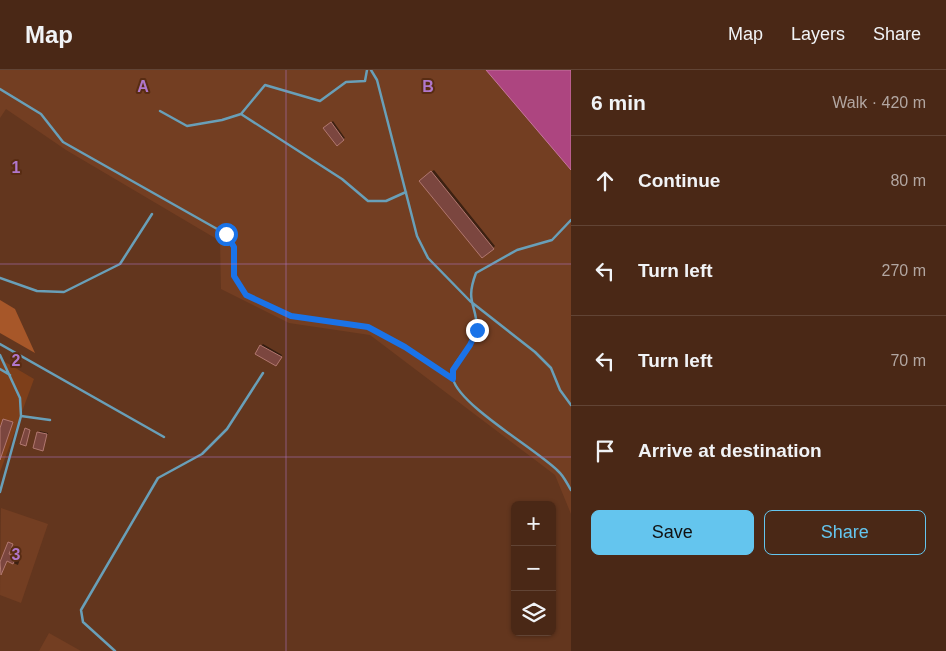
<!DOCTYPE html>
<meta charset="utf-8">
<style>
:root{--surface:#4a2816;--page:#51301f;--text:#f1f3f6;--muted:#b2a6a1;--line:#614435;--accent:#64c5ee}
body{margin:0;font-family:Arial,sans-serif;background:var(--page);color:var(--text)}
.controls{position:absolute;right:15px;bottom:15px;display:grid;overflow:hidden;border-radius:8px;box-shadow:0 1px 4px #0004}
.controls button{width:45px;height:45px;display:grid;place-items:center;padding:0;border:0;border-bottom:1px solid var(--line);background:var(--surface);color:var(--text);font:25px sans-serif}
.stop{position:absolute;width:15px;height:15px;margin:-11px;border:4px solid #1a73e8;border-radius:50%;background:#fff}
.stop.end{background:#1a73e8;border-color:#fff;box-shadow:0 1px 5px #0008}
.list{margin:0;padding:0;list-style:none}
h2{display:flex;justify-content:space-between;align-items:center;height:65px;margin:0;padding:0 20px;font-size:21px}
h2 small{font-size:16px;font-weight:400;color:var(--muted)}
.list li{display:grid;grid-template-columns:32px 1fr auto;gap:15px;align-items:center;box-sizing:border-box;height:90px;padding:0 20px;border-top:1px solid var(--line)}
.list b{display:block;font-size:19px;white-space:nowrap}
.list em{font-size:16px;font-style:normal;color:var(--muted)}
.actions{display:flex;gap:10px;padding:15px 20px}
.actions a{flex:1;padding:11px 0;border:1px solid var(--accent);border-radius:8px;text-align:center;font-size:18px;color:var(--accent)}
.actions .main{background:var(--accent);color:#111}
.icon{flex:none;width:28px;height:28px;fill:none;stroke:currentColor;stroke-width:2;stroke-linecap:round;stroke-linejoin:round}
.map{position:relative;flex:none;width:571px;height:581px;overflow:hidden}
header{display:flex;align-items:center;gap:30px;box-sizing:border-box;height:70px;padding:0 25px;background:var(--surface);border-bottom:1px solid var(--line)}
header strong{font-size:24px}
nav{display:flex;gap:28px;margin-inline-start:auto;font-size:18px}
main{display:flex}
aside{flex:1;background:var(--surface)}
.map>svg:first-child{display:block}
.built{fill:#733e22}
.green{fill:#7e3f1a}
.forest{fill:#a75729}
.water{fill:#ad4580;stroke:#c6769c}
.shadow{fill:#0007}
.building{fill:#7b463f;stroke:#b1776f}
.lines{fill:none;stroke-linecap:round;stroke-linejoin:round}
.lane{stroke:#699fb8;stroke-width:2.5}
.route{stroke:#1a73e8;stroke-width:6}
.grid{fill:none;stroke:#b077cb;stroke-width:1;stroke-opacity:0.55}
.grid-label{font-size:16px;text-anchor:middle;font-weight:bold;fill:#b077cb;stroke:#582c13;stroke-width:4;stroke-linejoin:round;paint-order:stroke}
</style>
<header>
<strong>Map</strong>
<nav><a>Map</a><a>Layers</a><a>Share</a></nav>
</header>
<main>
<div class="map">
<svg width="571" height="581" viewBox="0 0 571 581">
<rect width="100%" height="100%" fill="#63361e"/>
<path class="built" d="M0 0H571V444L555 405 370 265 289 253 221 219 220 171 66 80 6 39 0 48Z
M1 438 48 454 21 533 0 525Z
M49 563 81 581H39Z"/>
<path class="green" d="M0 289 34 309 0 402Z"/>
<path class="forest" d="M0 230 15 239 35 283 0 263Z"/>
<path class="water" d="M486 0H571V100Z"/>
<path class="shadow" d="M333 51 345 68 343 69 325 58Z
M434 100 495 176 493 178 423 108Z
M263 274 282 285 278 293 261 276Z
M40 361 48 363 42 379 34 377Z
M9 473 8 484 20 489 18 495 6 490 1 503 0 495Z"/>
<path class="building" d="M331 52 344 70 337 76 323 58Z
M431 101 494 179 482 188 419 111Z
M260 275 282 287 276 296 255 284Z
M3 349 13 352 0 390V358Z
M25 358 30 360 26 376 20 374Z
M37 362 47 364 43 381 33 378Z
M8 472 13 474 9 484 16 487 13 494 7 491 1 505 0 492Z"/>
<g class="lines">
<path class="lane" d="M371 0 377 10 417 166 428 188 470 231 535 282 551 298 560 320 571 335
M0 19 41 44 63 72 226 164 234 177V207L246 225 291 246 368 257 405 277 453 309
M160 41 187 56 222 50 241 44 342 109 368 131H386L406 122
M241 44 265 15 320 31 346 12 365 11 367 0
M571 150 552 170 517 180 476 203C465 232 476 233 477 258 477 277 448 290 453 309 460 336 536 379 558 401 564 406 567 414 571 420
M0 208 37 221 64 222 120 194 152 144
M0 274 164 367
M0 285 20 328 21 346 0 422
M0 299 10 305
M21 346 50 350
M115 581 83 552 81 540 158 408 202 384 227 359 263 303"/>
</g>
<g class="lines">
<path class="route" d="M226 164 234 177V206L246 225 291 246 368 257 405 277 453 309V300L470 275 477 260"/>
</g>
<path class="grid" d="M286 0V581M0 194H571M0 387H571"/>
<g class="grid-label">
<text x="143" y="22">A</text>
<text x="428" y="22">B</text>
<text x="16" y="103">1</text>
<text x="16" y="296">2</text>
<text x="16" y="490">3</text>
</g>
</svg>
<div class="controls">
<button>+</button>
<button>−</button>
<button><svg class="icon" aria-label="layers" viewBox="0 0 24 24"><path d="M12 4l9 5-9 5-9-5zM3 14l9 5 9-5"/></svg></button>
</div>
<div class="stop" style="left:226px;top:164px"></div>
<div class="stop end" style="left:477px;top:260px"></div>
</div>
<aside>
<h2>6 min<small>Walk · 420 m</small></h2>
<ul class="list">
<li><svg class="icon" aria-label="ahead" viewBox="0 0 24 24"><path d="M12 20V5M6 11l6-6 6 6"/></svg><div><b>Continue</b></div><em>80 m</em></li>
<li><svg class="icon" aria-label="left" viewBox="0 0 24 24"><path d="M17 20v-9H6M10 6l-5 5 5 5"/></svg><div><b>Turn left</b></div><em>270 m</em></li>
<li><svg class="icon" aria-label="left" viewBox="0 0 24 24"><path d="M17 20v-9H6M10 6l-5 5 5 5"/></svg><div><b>Turn left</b></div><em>70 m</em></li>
<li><svg class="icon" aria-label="arrive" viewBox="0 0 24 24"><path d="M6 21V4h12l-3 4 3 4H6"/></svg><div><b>Arrive at destination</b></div></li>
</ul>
<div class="actions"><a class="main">Save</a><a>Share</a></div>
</aside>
</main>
